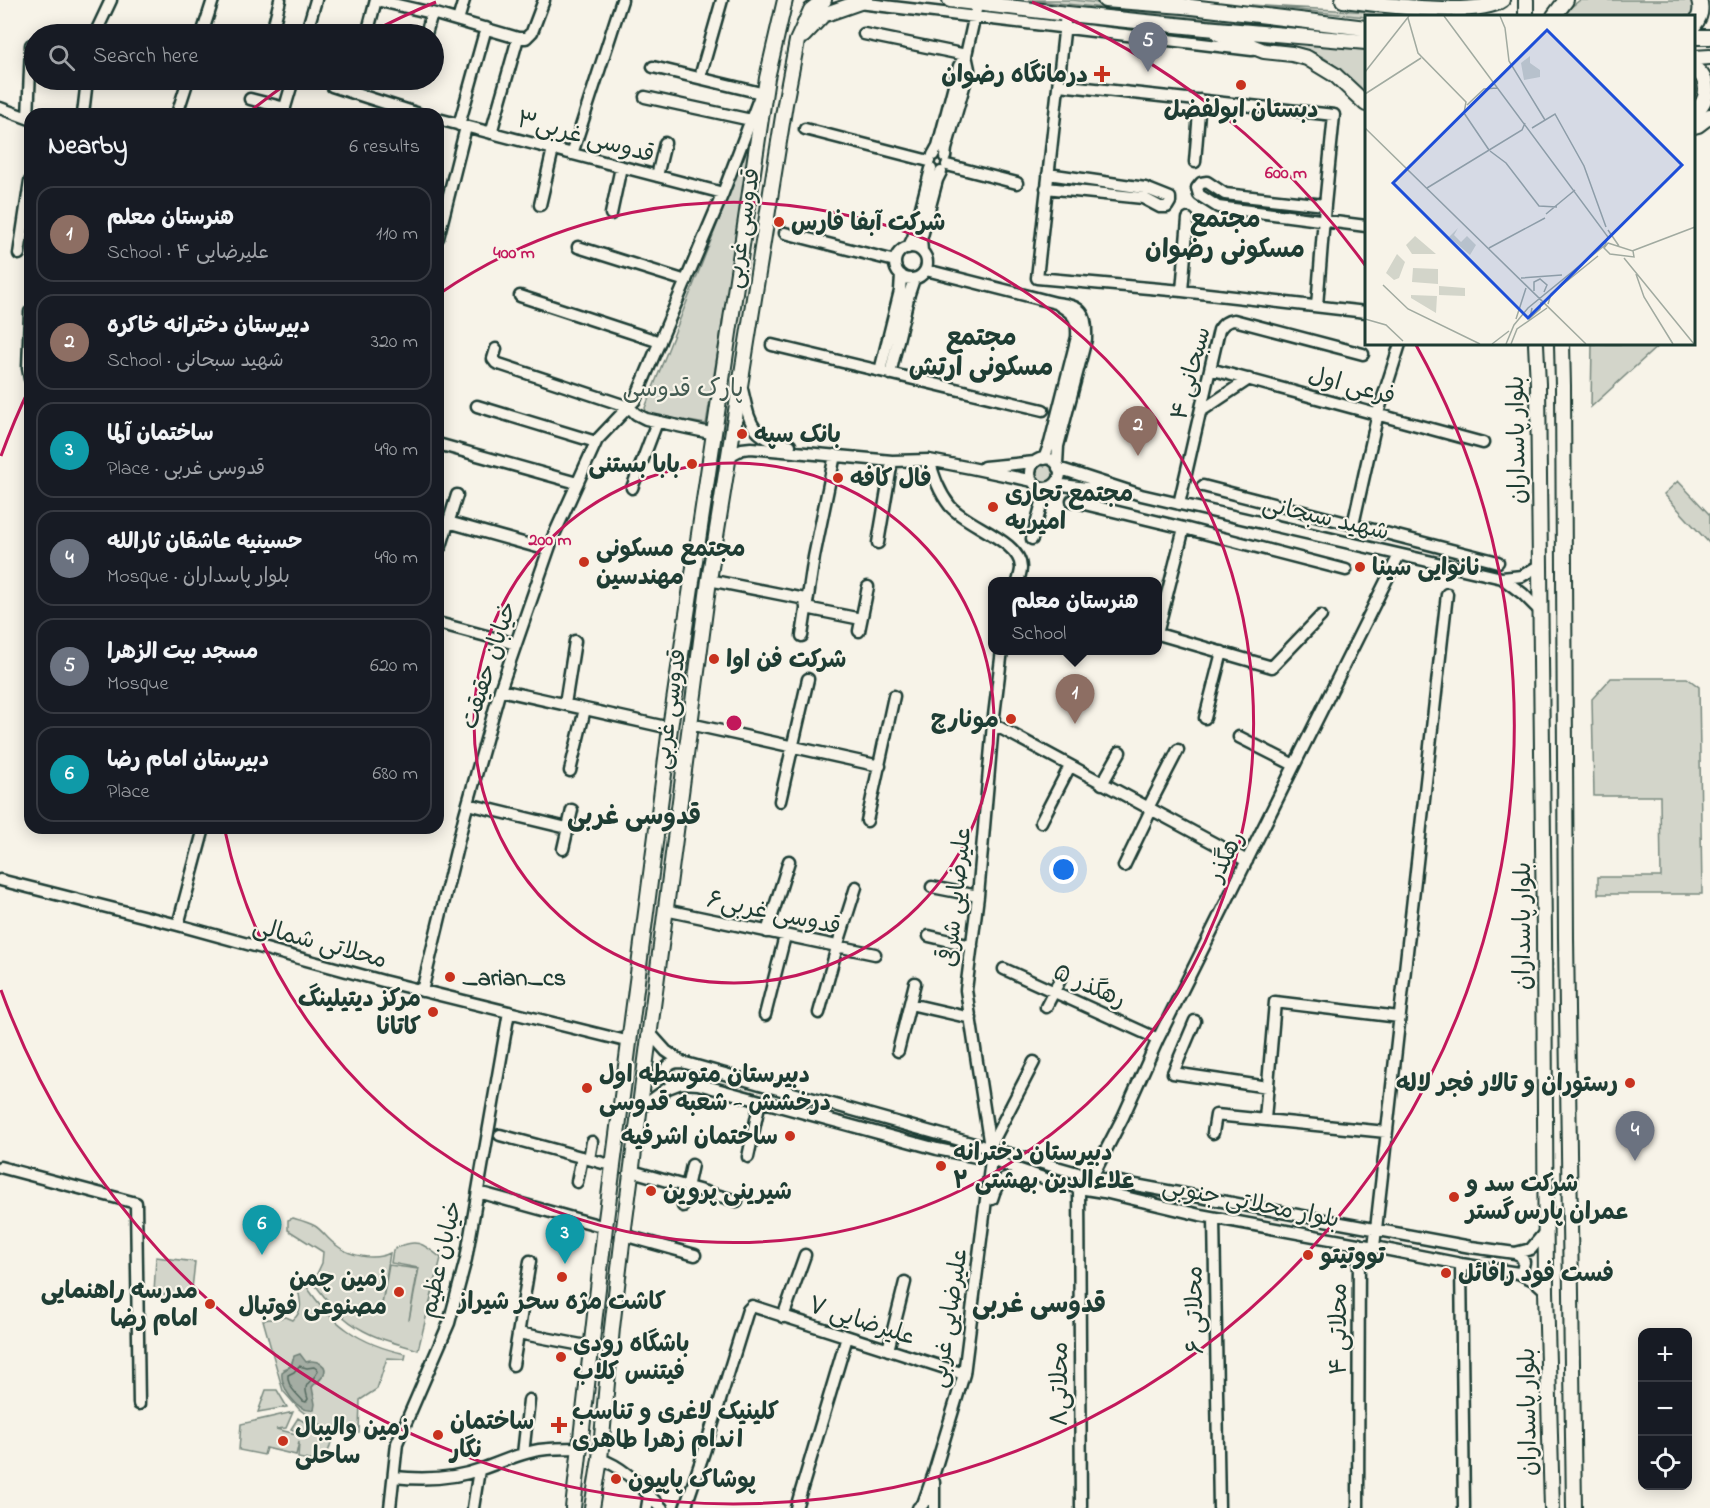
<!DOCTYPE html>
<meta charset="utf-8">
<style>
:root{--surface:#171b24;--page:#20242c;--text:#f1f3f6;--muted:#9ea1a6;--line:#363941;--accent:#b45309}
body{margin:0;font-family:"Indie Flower","Playpen Sans Arabic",sans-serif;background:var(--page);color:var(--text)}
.controls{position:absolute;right:18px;bottom:18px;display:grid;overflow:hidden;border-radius:12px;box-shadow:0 3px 15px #0003}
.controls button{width:54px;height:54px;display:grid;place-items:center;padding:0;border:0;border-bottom:2px solid var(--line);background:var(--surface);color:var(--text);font:30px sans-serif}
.you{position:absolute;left:1064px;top:870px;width:21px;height:21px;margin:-15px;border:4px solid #fff;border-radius:50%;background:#1a73e8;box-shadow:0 0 0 9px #1a73e833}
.badge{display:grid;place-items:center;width:39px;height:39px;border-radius:50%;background:var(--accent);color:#fff;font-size:20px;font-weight:700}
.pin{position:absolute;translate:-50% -50px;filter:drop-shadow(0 2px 3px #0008)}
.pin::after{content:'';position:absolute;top:32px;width:21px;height:18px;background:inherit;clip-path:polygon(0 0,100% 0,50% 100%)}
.popup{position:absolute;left:988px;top:577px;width:174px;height:78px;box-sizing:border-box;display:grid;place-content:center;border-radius:12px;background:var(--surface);filter:drop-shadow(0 2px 4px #0005);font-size:20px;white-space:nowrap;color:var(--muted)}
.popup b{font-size:22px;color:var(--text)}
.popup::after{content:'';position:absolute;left:50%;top:100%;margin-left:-12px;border:12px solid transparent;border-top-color:var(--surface)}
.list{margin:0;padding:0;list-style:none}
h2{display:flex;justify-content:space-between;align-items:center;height:78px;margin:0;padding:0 24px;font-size:26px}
h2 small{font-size:20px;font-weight:400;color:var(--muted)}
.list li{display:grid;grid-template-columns:39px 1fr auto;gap:18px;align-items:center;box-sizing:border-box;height:96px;margin:0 12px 12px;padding:0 12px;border:2px solid var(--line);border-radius:18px}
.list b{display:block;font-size:22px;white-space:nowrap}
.list p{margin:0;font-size:20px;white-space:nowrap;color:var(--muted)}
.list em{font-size:20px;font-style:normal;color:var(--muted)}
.icon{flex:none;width:33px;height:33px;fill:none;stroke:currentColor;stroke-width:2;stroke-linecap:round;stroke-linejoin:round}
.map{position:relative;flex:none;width:1710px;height:1508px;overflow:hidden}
.search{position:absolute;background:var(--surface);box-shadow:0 3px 15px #0003;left:24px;top:24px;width:420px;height:66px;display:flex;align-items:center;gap:15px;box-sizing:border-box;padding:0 21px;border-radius:33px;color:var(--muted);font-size:22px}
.panel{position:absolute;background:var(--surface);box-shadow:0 3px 15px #0003;left:24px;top:108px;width:420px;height:726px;border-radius:18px}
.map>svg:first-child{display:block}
.green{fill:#d3d5ca;stroke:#79897f;stroke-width:1.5;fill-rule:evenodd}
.water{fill:#a4ada3;stroke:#6f8077;stroke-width:1.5}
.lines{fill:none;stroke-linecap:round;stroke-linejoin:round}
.shore{stroke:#546a60;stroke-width:1.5}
.minor-casing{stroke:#1f3d34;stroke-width:15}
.major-casing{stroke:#1f3d34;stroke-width:18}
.minor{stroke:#f7f3e8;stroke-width:10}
.major{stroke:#f7f3e8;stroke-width:14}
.ring{fill:none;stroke:#c2185b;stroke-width:3}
.poi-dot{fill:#c8321e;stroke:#f7f3e8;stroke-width:2}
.labels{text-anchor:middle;stroke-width:4.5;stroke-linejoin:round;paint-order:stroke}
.poi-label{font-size:24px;font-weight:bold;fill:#1f3d34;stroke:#f7f3e8;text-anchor:start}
.street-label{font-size:24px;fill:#1f3d34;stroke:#f7f3e8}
.park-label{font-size:24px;fill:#435b52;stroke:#f7f3e8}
.neighbourhood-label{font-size:26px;font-weight:bold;fill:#1f3d34;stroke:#f7f3e8}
.inset-road{fill:none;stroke:#a1aaa0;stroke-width:1.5}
.view{fill:#1d4ed8;fill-opacity:0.15;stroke:#1d4ed8;stroke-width:3}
.inset-edge{fill:none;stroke:#1f3d34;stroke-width:3}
.centre{fill:#c2185b;stroke:#f7f3e8;stroke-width:3}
.ring-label{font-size:18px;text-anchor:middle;font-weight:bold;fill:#c2185b;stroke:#f7f3e8;stroke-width:4.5;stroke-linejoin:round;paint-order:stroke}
</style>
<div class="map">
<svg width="1710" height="1508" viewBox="0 0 1710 1508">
<rect width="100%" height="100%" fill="#f7f3e8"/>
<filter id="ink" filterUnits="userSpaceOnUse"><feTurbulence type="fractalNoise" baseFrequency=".0167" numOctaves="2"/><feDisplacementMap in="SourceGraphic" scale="12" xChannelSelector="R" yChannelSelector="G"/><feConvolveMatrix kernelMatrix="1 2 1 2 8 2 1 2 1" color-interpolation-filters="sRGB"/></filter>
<g filter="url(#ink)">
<path class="green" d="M1029 0H1073L1366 33V36Z
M1580 0H1692C1695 6 1694 10 1692 16H1565L1570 8Z
M1251 5 1265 6 1441 16 1366 17Z
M1245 37 1366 49V94C1352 80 1337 65 1319 55 1297 44 1269 43 1245 37Z
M748 146 749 157 706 424 647 414 645 408Z
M1592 344H1660L1591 407Z
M1036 473a9 9 0 1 1 18 0a9 9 0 1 1-18 0Z
M1678 481 1710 515V544L1664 494Z
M1611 678H1687L1699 687 1702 894H1598V877H1661L1660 796H1594L1592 699Z
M293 1218C300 1220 308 1222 315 1226 323 1231 328 1240 336 1245 349 1256 374 1261 390 1253L381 1310 389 1265 418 1269 409 1320 419 1268 391 1263 393 1250C415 1237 423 1243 441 1258L418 1350C400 1344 380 1340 364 1331 342 1320 327 1301 313 1282L322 1263 323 1252 288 1230V1220Z
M156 1257 195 1262 191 1298 154 1293Z
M302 1284H305C331 1324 359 1344 406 1354L405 1359 387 1358 377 1389 360 1400 359 1432 345 1433 332 1430 316 1422 299 1409 283 1391 263 1320 286 1317 293 1320C303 1311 301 1302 298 1290ZM293 1359 307 1362 314 1384C310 1389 312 1392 315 1398L284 1369 291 1366Z
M266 1390H277L287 1407 258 1412Z
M293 1412 286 1428 276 1429 300 1435V1433L291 1429 298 1418 332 1439 325 1463 298 1458 299 1442 296 1455 266 1448 264 1455 239 1450 241 1424Z"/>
<path class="water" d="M300 1354 306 1362C316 1359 330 1365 323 1376 320 1381 315 1383 312 1387L315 1404 314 1410C297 1413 280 1387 282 1372L291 1366 294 1356Z"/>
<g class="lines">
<path class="shore" d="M299 1366 307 1368 314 1367 318 1370C314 1384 301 1379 308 1399L306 1402 303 1401C296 1393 287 1386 288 1375L294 1372Z"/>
<g class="minor-casing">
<path id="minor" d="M376 0 432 13 518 38H526L532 32 544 0
M859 3 1252 50
M1066 14 1037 278 1182 291 1366 312
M458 20 464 0
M272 32 280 0
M95 34 111 0
M202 34 213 0
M306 34 316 0
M367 34 376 0
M426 34 432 13
M864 34 966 55
M653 67 761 93
M700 77 722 0
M414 82V80
M1059 85 1334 115 1325 205 1317 306
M332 86 419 114
M645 97 751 120
M250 99 285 108
M0 108 30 119
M83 114 87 80
M177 114 188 80
M283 114 293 80
M28 118 31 45
M438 119 723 193
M459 125 486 28
M805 129 929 161
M491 133 518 38
M572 154 622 0
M933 155 938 146 959 66 966 55 976 10
M945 157 946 149 969 69 966 55
M1195 162 1200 100
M947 165 1017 183
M657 176 665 143
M1046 188 1143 198 1160 207H1167L1170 202V198L1145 188 1048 174
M540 205 553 149
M1325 205 1225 194 1207 182 1201 183 1197 188 1199 195 1218 207 1366 226
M611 214 621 167
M785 233 895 261
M438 238 466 127
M578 247 686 281
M895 263a16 16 0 1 1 32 0a16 16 0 1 1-32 0Z
M908 248 913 238 931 169
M922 251 921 240 937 180 941 172
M19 254 30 181
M926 270 1056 303C1082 306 1087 312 1086 339L1058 446 1057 464
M1182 291 1188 219
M520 296 660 342
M30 312 28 368 30 379
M772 345 1043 410
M496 349 493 359 496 363 629 407 636 414 646 419 715 434
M1210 369 1483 443
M880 371 900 291 901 275
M890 374 909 294 914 279
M741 385C750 420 748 439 790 445
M477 406 596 442
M1201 411 1249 379
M438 444 577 483
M729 456 742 449 751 448 892 461 929 460 971 468 1033 481
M1030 473a15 15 0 1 1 30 0a15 15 0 1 1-30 0Z
M1044 459 1050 443 1077 337C1078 319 1074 314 1059 305
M929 460C934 477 939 492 950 506 967 526 1021 541 1021 568 1021 572 1019 578 1018 582
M984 467 1035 462
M1058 468 1141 495 1502 578 1522 576 1540 565
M1055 484 1117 492
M1203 486 1498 562
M632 488 657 422
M1072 501 1184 528 1346 570
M1179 504 1219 330C1223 324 1226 321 1234 320L1363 354
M448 522 548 550
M1353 525 1378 413 1400 344
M1032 539 1046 488
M878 543 892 461
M441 546 457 495
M1502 578 1523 594 1540 611
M709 580 805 599 806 608 861 619
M438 623 516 644
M1158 630 1184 528
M859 631 868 587
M1158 634 1272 667 1321 616
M802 636 814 557 835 455
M500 690 670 728
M565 704 575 641
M1205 718 1222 652
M690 724 880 766
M993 724 1247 861
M1239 737 1294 765
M570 771 585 709
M1102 784 1120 752
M780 801 808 679
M468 804 567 828
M1148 808 1178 750
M867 821 894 696
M1041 822 1070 766
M563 849 572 810
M1124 866 1151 810
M0 880 178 925 383 981 630 1042
M932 887 978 896
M665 910 875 954
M178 925 204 828
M767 932 789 861
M929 936 972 946
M1004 969 1158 1039
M422 991 465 814 500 690 553 537 597 440 635 400 723 193 760 96
M910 1004 971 1018
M1046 1007 1063 974
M819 1013 837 947 856 887
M765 1015 785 936
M1195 1021 1173 1073 1268 1087
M649 1032 666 1051 682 1062 1092 1177 1471 1247 1515 1253 1531 1249 1545 1232
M898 1051 915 983
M681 1083 669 1079 664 1072C668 1064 673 1062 682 1062
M639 1109 668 1088 681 1083 698 1084 937 1149 991 1160 1046 1179 1079 1188 1104 1192 1200 1215 1374 1247 1461 1264 1518 1273 1535 1281 1546 1291
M1265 1119 1275 1002 1399 1017
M1213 1133 1216 1115 1386 1132
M500 1135 614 1166
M990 1147 966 990 978 896 993 724 1002 650
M990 1147 1034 1062
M748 1157 760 1101
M589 1159 592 1142
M0 1167 136 1203 139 1404
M632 1171 737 1201
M1092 1177 1123 1117 1158 1039 1399 555
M577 1182 582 1157
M1079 1188 1081 1508
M478 1192 605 1227
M992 1199C999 1173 1010 1177 1033 1178
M683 1206 692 1165
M1214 1218 1219 1508
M623 1235 695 1255
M1374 1247 1447 594
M1515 1253 1520 1255 1524 1262 1522 1271 1518 1273
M1461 1264 1464 1508
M783 1317 805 1255
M518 1333 592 1347
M888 1350 905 1282
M513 1365 530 1261
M523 1454 529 1400
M600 1459C627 1468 642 1489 662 1508
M394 1477C423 1480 454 1479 481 1469 500 1463 519 1453 539 1450 553 1448 567 1448 581 1448
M934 1482V1508
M390 1508 397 1443 449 1323 466 1259 509 1012
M473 1508 479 1470
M647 1508 649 1496
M685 1508 704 1452 748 1310 752 1306 964 1374
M796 1508 847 1337
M918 1508 923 1504 934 1473 964 1374 991 1160
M1358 1508 1359 1244"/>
</g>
<g class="major-casing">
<path id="major" d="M950 0 1058 13 1205 28 1366 42
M1105 0 1183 6 1366 28
M1343 0C1375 4 1478 18 1502 0
M1526 16V0
M1554 16 1566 0
M1694 25C1700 18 1702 9 1699 0
M1218 33 1264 51 1292 54 1307 58 1335 75 1366 104
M803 36 823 15 866 0
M1694 37H1710
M1694 58 1710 57
M1694 68C1710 79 1710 100 1694 112
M1694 126 1698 125 1710 116
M1536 344 1538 384 1544 933 1546 1291 1552 1508
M1562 344 1563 386 1566 938 1574 1508
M573 1508 605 1227 670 728 767 78 785 0
M592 1508 600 1459 612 1328 623 1235 709 580 785 104 797 41 811 10 824 0"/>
</g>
<use href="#minor" class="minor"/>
<use href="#major" class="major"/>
</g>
</g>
<g class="ring">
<circle cx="734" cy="723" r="260"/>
<path d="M439 294A520 520 0 1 1 225 831"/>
<path d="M1 456A780 780 0 0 1 30 387M248 113A780 780 0 0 1 292 80M368 34A780 780 0 0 1 436 2M1032 2A780 780 0 0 1 1365 265M1416 345A780 780 0 1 1 1 990"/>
</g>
<g class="poi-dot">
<path d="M1099 65h6v6h6v6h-6v6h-6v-6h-6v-6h6z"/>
<circle cx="1241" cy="85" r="6"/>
<circle cx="779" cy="222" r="6"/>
<circle cx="742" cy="434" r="6"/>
<circle cx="692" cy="464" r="6"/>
<circle cx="838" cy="478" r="6"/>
<circle cx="993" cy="507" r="6"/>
<circle cx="584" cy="562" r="6"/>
<circle cx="1360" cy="567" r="6"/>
<circle cx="714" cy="659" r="6"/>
<circle cx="1011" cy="719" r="6"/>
<circle cx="450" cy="977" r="6"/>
<circle cx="433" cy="1012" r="6"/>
<circle cx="1630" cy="1083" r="6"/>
<circle cx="587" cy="1088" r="6"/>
<circle cx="790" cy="1136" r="6"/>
<circle cx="941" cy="1166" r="6"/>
<circle cx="651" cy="1191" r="6"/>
<circle cx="1454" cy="1197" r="6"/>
<circle cx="1308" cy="1255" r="6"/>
<circle cx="1446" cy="1273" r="6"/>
<circle cx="562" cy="1277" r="6"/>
<circle cx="399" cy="1292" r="6"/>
<circle cx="210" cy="1304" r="6"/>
<circle cx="561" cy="1357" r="6"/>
<path d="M556 1416h6v6h6v6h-6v6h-6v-6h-6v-6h6z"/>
<circle cx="438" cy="1435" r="6"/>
<circle cx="283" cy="1441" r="6"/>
<circle cx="616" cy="1479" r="6"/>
</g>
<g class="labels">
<g class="poi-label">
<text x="1088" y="82" text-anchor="end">درمانگاه رضوان</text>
<text x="1241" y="117" text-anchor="middle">دبستان ابولفضل</text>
<text x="791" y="230">شرکت آبفا فارس</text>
<text x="754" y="442">بانک سپه</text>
<text x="680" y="472" text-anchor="end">بابا بستنی</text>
<text x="850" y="486">فال کافه</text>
<text x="1005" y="501">مجتمع تجاری<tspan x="1005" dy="28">امیریه</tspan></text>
<text x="596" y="556">مجتمع مسکونی<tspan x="596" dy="28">مهندسین</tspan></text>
<text x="1372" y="575">نانوایی سینا</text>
<text x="726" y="667">شرکت فن اوا</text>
<text x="999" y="727" text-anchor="end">مونارچ</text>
<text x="462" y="985">_arian_cs</text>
<text x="421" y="1006" text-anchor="end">مرکز دیتیلینگ<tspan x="421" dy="28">کاتانا</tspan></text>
<text x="599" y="1082">دبیرستان متوسطه اول<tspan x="599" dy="28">درخشش - شعبه قدوسی</tspan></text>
<text x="1618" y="1091" text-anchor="end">رستوران و تالار فجر لاله</text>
<text x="778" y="1144" text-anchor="end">ساختمان اشرفیه</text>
<text x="953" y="1160">دبیرستان دخترانه<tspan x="953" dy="28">علاءالدین بهشتی ۲</tspan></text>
<text x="1466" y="1191">شرکت سد و<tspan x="1466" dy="28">عمران پارس‌گستر</tspan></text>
<text x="663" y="1199">شیرینی پروین</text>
<text x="1320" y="1263">تووتیتو</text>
<text x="1458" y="1281">فست فود رافائل</text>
<text x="387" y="1286" text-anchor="end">زمین چمن<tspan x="387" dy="28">مصنوعی فوتبال</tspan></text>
<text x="198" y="1298" text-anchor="end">مدرسه راهنمایی<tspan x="198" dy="28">امام رضا</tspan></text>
<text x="562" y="1309" text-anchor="middle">کاشت مژه سحر شیراز</text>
<text x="573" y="1351">باشگاه رودی<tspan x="573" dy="28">فیتنس کلاب</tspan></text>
<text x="572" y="1419">کلینیک لاغری و تناسب<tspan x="572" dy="28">اندام زهرا طاهری</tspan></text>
<text x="450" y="1429">ساختمان<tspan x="450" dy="28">نگار</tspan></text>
<text x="295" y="1435">زمین والیبال<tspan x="295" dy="28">ساحلی</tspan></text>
<text x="628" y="1487">پوشاک پاپیون</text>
</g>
<g class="street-label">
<text transform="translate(586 136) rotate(15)" y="8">قدوسی غربی۳</text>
<text transform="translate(742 228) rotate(-81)" y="8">قدوسی غربی</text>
<text transform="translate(1190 373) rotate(-75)" y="8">سبحانی ۴</text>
<text transform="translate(1352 385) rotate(15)" y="8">فرعی اول</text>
<text transform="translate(1516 440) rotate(-91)" y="8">بلوار پاسداران</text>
<text transform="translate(1326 517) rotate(13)" y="8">شهید سبحانی</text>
<text transform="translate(488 665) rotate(-72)" y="8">خیابان حقیقت</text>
<text transform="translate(669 709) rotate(-82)" y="8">قدوسی غربی</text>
<text transform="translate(1225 856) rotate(-63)" y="8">رهگذر</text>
<text transform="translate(955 897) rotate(-84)" y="8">علیرضایی شرقی</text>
<text transform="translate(774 912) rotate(12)" y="8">قدوسی غربی۶</text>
<text transform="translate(1522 926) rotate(-90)" y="8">بلوار پاسداران</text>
<text transform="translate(320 942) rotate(15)" y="8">محلاتی شمالی</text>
<text transform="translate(1090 985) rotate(24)" y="8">۵ رهگذر</text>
<text transform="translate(1251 1202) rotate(11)" y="8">بلوار محلاتی جنوبی</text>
<text transform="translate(440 1259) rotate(-77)" y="8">خیابان عظیم</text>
<text transform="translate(1194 1310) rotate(-91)" y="8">۶ محلاتی</text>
<text transform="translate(948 1318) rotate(-81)" y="8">علیرضایی غربی</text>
<text transform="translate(862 1320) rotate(18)" y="8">۷ علیرضایی</text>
<text transform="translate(1338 1329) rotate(-90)" y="8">۴ محلاتی</text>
<text transform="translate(1059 1384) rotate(-90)" y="8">محلاتی۸</text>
<text transform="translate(1527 1412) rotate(-91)" y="8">بلوار پاسداران</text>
</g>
<g class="park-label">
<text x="683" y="396">پارک قدوسی</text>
</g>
<g class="neighbourhood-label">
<text x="1225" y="227">مجتمع<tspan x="1225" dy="30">مسکونی رضوان</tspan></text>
<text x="981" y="345">مجتمع<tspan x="981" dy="30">مسکونی ارتش</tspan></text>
<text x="634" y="824">قدوسی غربی</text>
<text x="1039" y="1312">قدوسی غربی</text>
</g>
</g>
<g transform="translate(1365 15)">
<rect width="330" height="330" fill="#f7f3e8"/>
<path d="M165 41V48L175 55V62L159 65 156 48ZM93 213 89 220 96 227 102 221 111 230 105 240 84 222ZM50 221 71 239H47L41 230ZM32 239 40 247 34 263 29 265 21 258ZM48 253 73 254V269L47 267ZM74 271 100 273V281L74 280ZM46 280 72 281 71 298 46 283Z" fill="#d3d5ca"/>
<path class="inset-road" d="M79 1 243 222 240 230 163 293 149 310 141 329M135 1 140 13 144 46 180 105M43 3 53 38 101 87 99 98 124 135M0 57 44 1M0 79 56 43M102 90 119 74 132 73M0 113 221 329M167 113 190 99 219 151 241 212M125 136 141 148 174 191 192 192M62 173 157 115 160 108M181 199 210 175M243 215 254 231M243 228 268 236 269 242 245 239 239 233ZM124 233 180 203M267 236 330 212M259 243 329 329M271 259 279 282 308 329M156 263 197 260M18 270 43 294 115 329M169 276V267L175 264 182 270 179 277M183 289 186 279 233 241M167 293 165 303 175 294 176 287M0 304 21 310 38 326M151 304 161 273M127 329 144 316M146 329 152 314 182 293"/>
<path class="view" d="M182 15 317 150 163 303 28 168Z"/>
<rect width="330" height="330" class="inset-edge"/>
</g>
<circle cx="734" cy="723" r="9" class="centre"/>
<g class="ring-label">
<text x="1286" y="178">600 m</text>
<text x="514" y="258">400 m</text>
<text x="550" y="545">200 m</text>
</g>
</svg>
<div class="controls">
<button>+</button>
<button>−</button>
<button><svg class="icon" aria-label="locate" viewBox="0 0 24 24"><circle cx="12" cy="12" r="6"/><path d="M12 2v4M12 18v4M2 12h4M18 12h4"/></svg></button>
</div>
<div class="you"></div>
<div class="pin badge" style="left:1075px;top:724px;background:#8d6e63">1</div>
<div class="popup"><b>هنرستان معلم</b>School</div>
<div class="pin badge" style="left:1138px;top:456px;background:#8d6e63">2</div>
<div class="pin badge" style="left:565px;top:1264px;background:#0f9aa8">3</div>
<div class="pin badge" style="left:1635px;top:1161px;background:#6b7280">4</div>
<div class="pin badge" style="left:1148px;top:72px;background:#6b7280">5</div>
<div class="pin badge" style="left:262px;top:1255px;background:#0f9aa8">6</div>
<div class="search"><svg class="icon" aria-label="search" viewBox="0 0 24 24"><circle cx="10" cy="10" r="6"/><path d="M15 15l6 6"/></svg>Search here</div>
<section class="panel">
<h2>Nearby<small>6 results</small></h2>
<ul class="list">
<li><span class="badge" style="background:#8d6e63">1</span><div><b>هنرستان معلم</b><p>School · ۴ علیرضایی</p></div><em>110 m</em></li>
<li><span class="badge" style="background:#8d6e63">2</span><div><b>دبیرستان دخترانه خاکره</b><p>School · شهید سبحانی</p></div><em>320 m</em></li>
<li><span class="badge" style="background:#0f9aa8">3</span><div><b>ساختمان آلما</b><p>Place · قدوسی غربی</p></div><em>490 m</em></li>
<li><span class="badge" style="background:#6b7280">4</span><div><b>حسینیه عاشقان ثارالله</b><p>Mosque · بلوار پاسداران</p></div><em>490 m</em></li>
<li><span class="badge" style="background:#6b7280">5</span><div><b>مسجد بیت الزهرا</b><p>Mosque</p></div><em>620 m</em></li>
<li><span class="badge" style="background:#0f9aa8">6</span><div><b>دبیرستان امام رضا</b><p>Place</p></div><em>680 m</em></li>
</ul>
</section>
</div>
